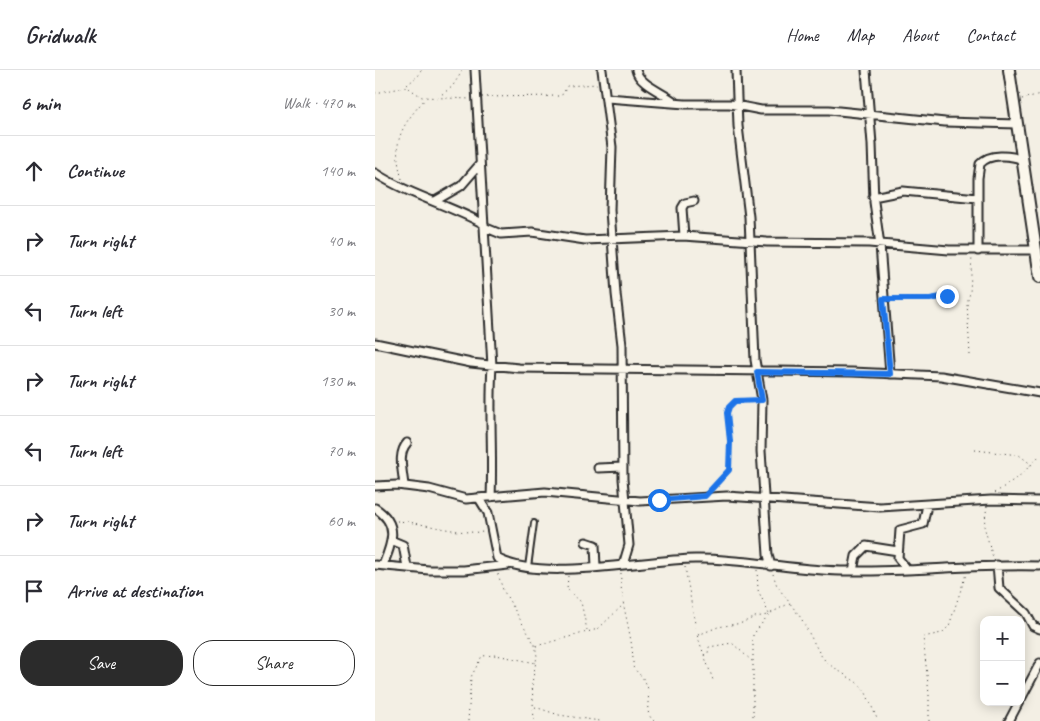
<!DOCTYPE html>
<meta charset="utf-8">
<style>
:root{--surface:#fff;--page:#f7f7f7;--text:#2b2b33;--muted:#7c7c81;--line:#e1e1e2;--accent:#2b2b2b}
body{margin:0;font-family:Caveat,sans-serif;background:var(--page);color:var(--text)}
.controls{position:absolute;right:15px;bottom:15px;display:grid;overflow:hidden;border-radius:10px;box-shadow:0 2px 12px #0003}
.controls button{width:45px;height:45px;display:grid;place-items:center;padding:0;border:0;border-bottom:1px solid var(--line);background:var(--surface);color:var(--text);font:25px sans-serif}
.stop{position:absolute;width:15px;height:15px;margin:-11px;border:4px solid #1a73e8;border-radius:50%;background:#fff}
.stop.end{background:#1a73e8;border-color:#fff;box-shadow:0 1px 5px #0008}
.list{margin:0;padding:0;list-style:none}
h2{display:flex;justify-content:space-between;align-items:center;height:65px;margin:0;padding:0 20px;font-size:21px}
h2 small{font-size:16px;font-weight:400;color:var(--muted)}
.list li{display:grid;grid-template-columns:32px 1fr auto;gap:15px;align-items:center;box-sizing:border-box;height:70px;padding:0 20px;border-top:1px solid var(--line)}
.list b{display:block;font-size:19px;white-space:nowrap}
.list em{font-size:16px;font-style:normal;color:var(--muted)}
.actions{display:flex;gap:10px;padding:15px 20px}
.actions a{flex:1;padding:11px 0;border:1px solid var(--accent);border-radius:20px;text-align:center;font-size:18px;color:var(--accent)}
.actions .main{background:var(--accent);color:#fff}
.icon{flex:none;width:28px;height:28px;fill:none;stroke:currentColor;stroke-width:2;stroke-linecap:round;stroke-linejoin:round}
.map{position:relative;flex:none;width:665px;height:651px;overflow:hidden}
header{display:flex;align-items:center;gap:30px;box-sizing:border-box;height:70px;padding:0 25px;background:var(--surface);border-bottom:1px solid var(--line)}
header strong{font-size:24px}
nav{display:flex;gap:28px;margin-inline-start:auto;font-size:18px}
main{display:flex}
aside{flex:1;background:var(--surface)}
.map>svg:first-child{display:block}
.lines{fill:none;stroke-linecap:round;stroke-linejoin:round}
.lane-casing{stroke:#2b2b2b;stroke-width:8}
.street-casing{stroke:#2b2b2b;stroke-width:11}
.secondary-casing{stroke:#2b2b2b;stroke-width:14}
.path{stroke:#2b2b2b;stroke-width:1;stroke-dasharray:1 4;stroke-linecap:butt}
.lane{stroke:#fbf7ec;stroke-width:4}
.street{stroke:#fbf7ec;stroke-width:7}
.secondary{stroke:#fbf7ec;stroke-width:10}
.route{stroke:#1a73e8;stroke-width:6}
</style>
<header>
<strong>Gridwalk</strong>
<nav><a>Home</a><a>Map</a><a>About</a><a>Contact</a></nav>
</header>
<main>
<aside>
<h2>6 min<small>Walk · 470 m</small></h2>
<ul class="list">
<li><svg class="icon" aria-label="ahead" viewBox="0 0 24 24"><path d="M12 20V5M6 11l6-6 6 6"/></svg><div><b>Continue</b></div><em>140 m</em></li>
<li><svg class="icon" aria-label="right" viewBox="0 0 24 24"><path d="M7 20v-9h11M14 6l5 5-5 5"/></svg><div><b>Turn right</b></div><em>40 m</em></li>
<li><svg class="icon" aria-label="left" viewBox="0 0 24 24"><path d="M17 20v-9H6M10 6l-5 5 5 5"/></svg><div><b>Turn left</b></div><em>30 m</em></li>
<li><svg class="icon" aria-label="right" viewBox="0 0 24 24"><path d="M7 20v-9h11M14 6l5 5-5 5"/></svg><div><b>Turn right</b></div><em>130 m</em></li>
<li><svg class="icon" aria-label="left" viewBox="0 0 24 24"><path d="M17 20v-9H6M10 6l-5 5 5 5"/></svg><div><b>Turn left</b></div><em>70 m</em></li>
<li><svg class="icon" aria-label="right" viewBox="0 0 24 24"><path d="M7 20v-9h11M14 6l5 5-5 5"/></svg><div><b>Turn right</b></div><em>60 m</em></li>
<li><svg class="icon" aria-label="arrive" viewBox="0 0 24 24"><path d="M6 21V4h12l-3 4 3 4H6"/></svg><div><b>Arrive at destination</b></div></li>
</ul>
<div class="actions"><a class="main">Save</a><a>Share</a></div>
</aside>
<div class="map">
<svg width="665" height="651" viewBox="0 0 665 651">
<rect width="100%" height="100%" fill="#f3efe4"/>
<filter id="ink" filterUnits="userSpaceOnUse"><feTurbulence type="fractalNoise" baseFrequency=".02" numOctaves="2"/><feDisplacementMap in="SourceGraphic" scale="10" xChannelSelector="R" yChannelSelector="G"/><feConvolveMatrix kernelMatrix="1 2 1 2 8 2 1 2 1" color-interpolation-filters="sRGB"/></filter>
<g filter="url(#ink)">
<g class="lines">
<g class="lane-casing">
<path id="lane" d="M153 497 159 453"/>
</g>
<g class="street-casing">
<path id="street" d="M100 0 117 296C114 340 118 383 116 427
M227 0 237 77 235 140 241 224 247 275 248 409 254 475 248 495
M261 0C264 15 290 23 301 33
M361 0 363 56 374 147 380 290 387 330 386 381 393 485 396 496
M491 0 497 74 499 132 505 175 515 304
M232 28 310 34H355L386 40H454L570 52 642 54
M0 103C34 125 74 135 109 154
M498 127 528 121 603 128
M60 131 86 116 105 94
M109 157 126 164 157 162 210 170 308 166 392 172 494 173 574 180H661
M309 166 307 138 310 133 319 131
M603 181V108L605 94C614 83 636 85 648 90
M0 273 96 293 144 298 477 302 566 306 665 323
M223 398 248 397
M0 416 22 415 54 419 91 429 170 422 265 431 352 426 505 437 616 430 665 431
M29 416C28 402 22 384 32 373
M105 430 113 443 122 488C163 513 271 489 320 489 371 488 421 501 472 501 536 502 600 494 665 496
M0 438C25 454 17 473 8 495
M16 470 28 475 32 497
M211 472 220 475 221 497
M0 495 54 500H89L133 495
M622 495 624 518 651 543 658 556 665 559
M532 499 523 488 525 460 548 454 552 435
M478 501 481 486 491 476 523 481
M646 629 665 593
M634 651 644 632"/>
</g>
<g class="secondary-casing">
<path id="secondary" d="M634 0 665 207"/>
</g>
<path class="path" d="M32 15 45 4 46 0
M0 23 32 17 47 27 95 29
M63 27 77 17 88 0
M107 27 184 26 188 24 192 16 222 14
M647 29 665 24
M27 109C16 71 26 56 51 28
M516 229H555L572 226
M595 285 592 233 595 223 597 186
M600 380 644 385 657 395
M344 411V419
M333 421 354 400C359 381 344 341 360 331L381 330
M620 423 647 404 665 385
M612 436 609 456 618 488
M22 451C52 453 79 464 109 462
M310 497 322 565 338 610
M382 500 383 520 394 544
M246 503C244 533 259 565 258 597 263 604 269 607 272 616 277 629 267 641 279 651
M123 504 128 520 160 575 162 586 157 613 159 651
M398 504 402 516 426 548 445 584 452 593 484 614 491 623 503 651
M193 506 192 519 206 532 212 560
M323 565 343 557 367 553 380 547 393 545
M161 576 223 559 249 534
M329 585 333 583 334 577 357 573 378 592
M160 637 184 645 225 651
M93 651 96 607 107 586 121 585 161 593
M378 651V565L394 544 415 533
M554 651V624L548 567 567 563 574 556 591 504"/>
<use href="#lane" class="lane"/>
<use href="#street" class="street"/>
<use href="#secondary" class="secondary"/>
</g>
</g>
<g class="lines" filter="url(#ink)">
<path class="route" d="M284 430 330 426 354 400 355 371 352 343 354 337 360 331 387 330 382 302 515 304 508 229H555L572 226"/>
</g>
</svg>
<div class="controls">
<button>+</button>
<button>−</button>
</div>
<div class="stop" style="left:284px;top:430px"></div>
<div class="stop end" style="left:572px;top:226px"></div>
</div>
</main>
